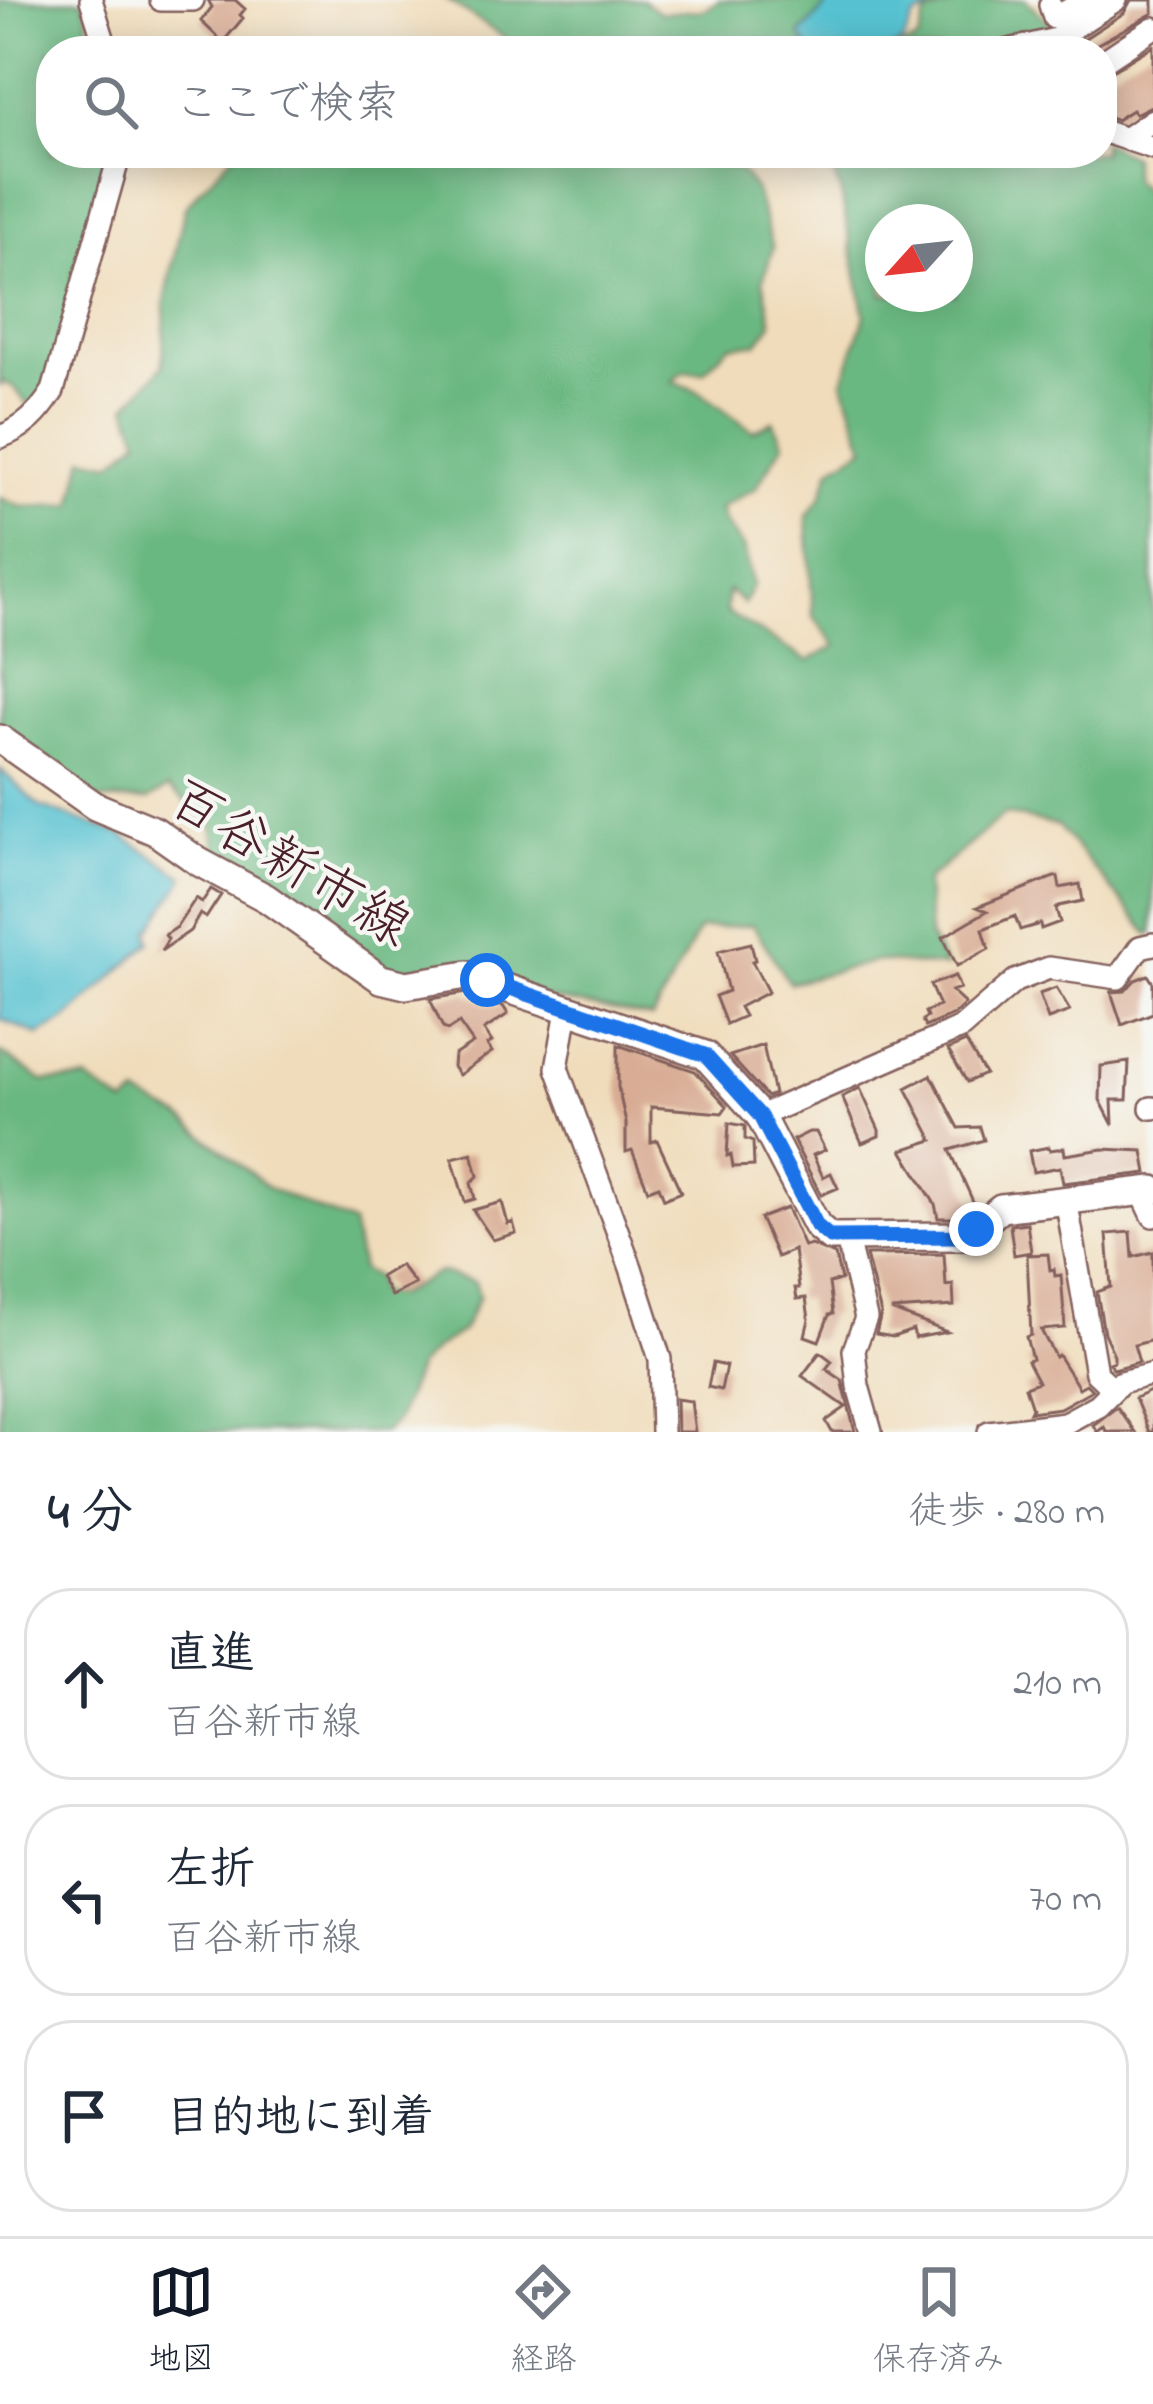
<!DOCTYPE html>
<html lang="ja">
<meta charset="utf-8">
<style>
:root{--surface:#fff;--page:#f2f2f3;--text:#1f2937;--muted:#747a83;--line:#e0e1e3;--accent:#111827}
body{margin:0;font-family:"Indie Flower","Klee One",sans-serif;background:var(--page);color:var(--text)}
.compass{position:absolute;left:865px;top:204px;width:108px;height:108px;border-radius:50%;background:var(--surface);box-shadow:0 6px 30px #0003;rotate:243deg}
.stop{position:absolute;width:36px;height:36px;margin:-27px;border:9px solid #1a73e8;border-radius:50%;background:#fff}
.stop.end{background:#1a73e8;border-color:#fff;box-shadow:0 3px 12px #0008}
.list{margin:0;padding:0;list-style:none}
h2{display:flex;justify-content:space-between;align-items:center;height:156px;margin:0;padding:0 48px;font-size:51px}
h2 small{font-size:39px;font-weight:400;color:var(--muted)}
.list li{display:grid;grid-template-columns:78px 1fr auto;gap:36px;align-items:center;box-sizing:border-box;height:192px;margin:0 24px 24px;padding:0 24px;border:3px solid var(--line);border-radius:48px}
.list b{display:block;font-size:45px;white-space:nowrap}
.list p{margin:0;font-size:39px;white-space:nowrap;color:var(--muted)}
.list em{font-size:39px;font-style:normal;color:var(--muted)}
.icon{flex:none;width:66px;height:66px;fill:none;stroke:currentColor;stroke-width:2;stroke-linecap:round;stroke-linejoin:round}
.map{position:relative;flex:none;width:1153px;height:1432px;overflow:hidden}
.search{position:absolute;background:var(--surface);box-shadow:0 6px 30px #0003;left:36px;right:36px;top:36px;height:132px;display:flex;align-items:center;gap:30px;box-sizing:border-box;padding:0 42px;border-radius:48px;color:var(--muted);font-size:45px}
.sheet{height:804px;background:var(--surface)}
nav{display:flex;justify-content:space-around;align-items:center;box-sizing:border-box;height:168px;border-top:3px solid var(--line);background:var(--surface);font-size:33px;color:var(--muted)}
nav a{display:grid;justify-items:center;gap:6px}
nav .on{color:var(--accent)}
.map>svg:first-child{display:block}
.forest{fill:#6bb881;stroke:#5a6c56;stroke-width:3;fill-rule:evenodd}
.water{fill:#57c2d1;stroke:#50707e;stroke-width:3}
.building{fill:#d8aa92}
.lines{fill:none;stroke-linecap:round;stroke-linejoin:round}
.minor-casing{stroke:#84615d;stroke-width:26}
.major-casing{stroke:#84615d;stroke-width:32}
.minor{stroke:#fff;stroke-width:21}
.major{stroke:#fff;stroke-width:27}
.route{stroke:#1a73e8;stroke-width:15}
.labels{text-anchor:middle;stroke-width:9;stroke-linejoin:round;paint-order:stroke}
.street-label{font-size:54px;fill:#4a1f2b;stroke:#f6f6f2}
</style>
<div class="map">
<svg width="1153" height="1432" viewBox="0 0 1153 1432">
<rect width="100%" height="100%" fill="#f6f6f2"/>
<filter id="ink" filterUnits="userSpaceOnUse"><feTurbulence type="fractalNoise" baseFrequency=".00833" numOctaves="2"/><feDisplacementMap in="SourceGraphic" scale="24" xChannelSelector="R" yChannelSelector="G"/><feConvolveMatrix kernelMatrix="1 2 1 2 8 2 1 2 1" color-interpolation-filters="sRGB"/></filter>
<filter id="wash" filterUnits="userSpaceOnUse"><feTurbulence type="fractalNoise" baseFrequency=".004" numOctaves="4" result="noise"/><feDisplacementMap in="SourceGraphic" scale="48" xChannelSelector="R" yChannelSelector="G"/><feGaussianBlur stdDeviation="2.7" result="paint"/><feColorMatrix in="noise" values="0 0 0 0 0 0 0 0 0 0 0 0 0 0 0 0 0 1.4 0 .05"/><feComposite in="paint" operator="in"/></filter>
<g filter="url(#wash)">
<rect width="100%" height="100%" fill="#f0dcba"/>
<path class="forest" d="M0 0H83L94 46 91 51H51V153H115L47 393 32 411 15 388 4 382 0 386Z
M447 0H642L661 13 704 10 720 0H832L800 34 810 51H525Z
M966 0H1026L1054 27 1015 39 1008 51H894L918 41 926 15Z
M1102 142 1132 156V179L1153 199V933L1149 934 1058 826 1005 814 926 881 929 936 946 967 877 961 789 983 753 925 699 929 652 1018 375 965 219 859 211 821 168 788 148 800H94L0 722V498L22 507 73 505 84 457 112 463 140 439 127 406 163 366 165 301 185 207 234 153H689L740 171 755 189 773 248 763 280 772 323 757 343 730 345 703 372 684 371 673 381 700 392 753 431 773 421 784 443 756 488 720 508 724 522 743 547 753 585 744 604 728 590 726 612 808 661 836 646 813 616 807 516 822 496 831 468 865 447 843 381 865 316 840 189 824 153H1102ZM883 222H955V294H883Z
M0 1052 43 1081 87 1080 125 1105 138 1096 181 1117 270 1189 352 1224 361 1270 376 1278 378 1293 396 1296 439 1272 475 1282 479 1296 462 1331 436 1348 418 1366 397 1420 384 1432H0Z"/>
<path class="water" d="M832 0H950L914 18 903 43 885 51H810L800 35Z
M0 769 39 806 120 834 185 877 149 932 151 942 65 1021 38 1035 0 1019Z"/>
<g id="blocks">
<path class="building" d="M208 0H235L245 9 240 15 243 18 223 42 201 21 212 7Z
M1131 0H1153V13L1085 51H1065L1124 13Z
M1153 46V105L1135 114 1132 110 1116 120 1102 116V100L1109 96 1102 77Z
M1054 877H1058L1060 888 1080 884 1083 901 1059 906 1056 909 1060 922 1041 929 1040 924 1020 930 1015 916 983 929 989 949 957 966 943 937 987 911 977 907Z
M211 889 221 895 206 918 200 914 190 931 161 951 168 939 165 935 176 928 196 898 202 902Z
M751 943 755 960 752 961 768 992 739 1007 744 1016 726 1024 715 996 728 991 718 951Z
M1148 975 1153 983V1013L1122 1025 1111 992 1125 991 1135 980Z
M955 976 960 988 951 991 965 1004 953 1015 925 1027 922 1020 927 1017 925 1012 939 1006 930 985Z
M1056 988 1070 1011 1048 1019 1039 994Z
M466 993 489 1005 503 1006 508 1014 484 1030 492 1042 487 1045 492 1052 459 1075 453 1067 454 1055 473 1043 459 1023 448 1030 443 1028 430 999Z
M966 1042 985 1074 967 1082 948 1050Z
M618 1045 695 1071 727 1106 722 1113 651 1107V1142L657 1140 681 1192 664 1199 659 1186 648 1190 632 1150 626 1152V1123L618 1087Z
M763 1045 774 1094 767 1097 730 1056Z
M1129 1062 1127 1100H1112L1113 1125 1100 1100 1101 1066Z
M931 1075 959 1128 980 1127 984 1140 950 1150 975 1206 957 1218H938L935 1204 902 1150 933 1140 906 1088Z
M860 1088 879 1130V1136L862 1143 842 1097Z
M729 1123 745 1126V1139L753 1142 754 1166 733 1167 731 1155 727 1156Z
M809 1132H816L825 1150 813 1155 823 1177 831 1173 838 1188 821 1195 793 1140Z
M1049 1147 1050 1150 1064 1148 1065 1155 1103 1149 1143 1151 1147 1173 1063 1183 1060 1167 1033 1172 1029 1151Z
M472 1153 478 1176 471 1183 475 1199 465 1202 452 1158Z
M502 1202 508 1224 513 1222 516 1233 493 1240 473 1210Z
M787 1208 804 1247 811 1245 835 1255 841 1280 829 1283 833 1314 829 1315 819 1341 805 1336 809 1319 806 1298 797 1299 795 1288H799L794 1250 777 1257 760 1218Z
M1027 1223 1031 1252 1014 1255 1010 1225Z
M1131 1232 1133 1257 1153 1252V1340L1134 1345 1139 1362 1114 1369 1109 1363 1114 1361V1355L1104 1333 1097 1292 1111 1287 1107 1234Z
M944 1254 946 1286 953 1285 954 1306 891 1310 947 1332 915 1338 913 1330 893 1337 876 1334 881 1314 866 1255Z
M1048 1254 1050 1270 1054 1269 1055 1276 1061 1275 1065 1328 1041 1330 1055 1357 1058 1355 1079 1388 1086 1384 1092 1390 1060 1408 1030 1412 1032 1408 1025 1387 1038 1382 1027 1361 1032 1359 1026 1337 1031 1335 1027 1255Z
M400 1265 415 1284 391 1296 380 1277Z
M820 1352 832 1361 826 1369 842 1380 855 1432H832L826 1421 846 1407 802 1376Z
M713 1363 726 1366 721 1390 708 1387Z
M1153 1390V1432H1149L1135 1398Z
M676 1399 691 1401 695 1432H677Z
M1117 1407 1135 1432H1107L1104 1427 1097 1432 1093 1425Z"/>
</g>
</g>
<g filter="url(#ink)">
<use href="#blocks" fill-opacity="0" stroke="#84615d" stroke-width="3"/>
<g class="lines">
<g class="minor-casing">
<path id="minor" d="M91 0 107 51
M161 0H193
M1050 5 1054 18 1087 0
M1005 51 1056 39 1116 0
M1102 62 1153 28
M1102 131 1153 148
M1127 138 1153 120
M0 437C25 428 39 413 53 391L120 153
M567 1010 557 1068 631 1268 660 1359 662 1432
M1151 1108H1153
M760 1116 961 1028 1015 981 1049 968 1118 978 1140 947 1153 944
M1142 1193 1153 1216
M1066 1199 1096 1373 1113 1389
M847 1239 866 1318 854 1350 858 1386 871 1432
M989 1432 1065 1423 1098 1405 1121 1382 1153 1374"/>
</g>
<g class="major-casing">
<path id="major" d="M0 739 95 806 155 831 199 862 266 898 381 979 406 985 467 975 705 1055 760 1116 817 1226 830 1237 961 1236 976 1229 1001 1208 1153 1190"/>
</g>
<use href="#minor" class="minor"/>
<use href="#major" class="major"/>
</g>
</g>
<g class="lines" filter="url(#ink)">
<path class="route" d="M487 980 705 1055 760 1116 817 1226 830 1237 961 1236 976 1229"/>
</g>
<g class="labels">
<g class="street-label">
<text transform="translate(291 861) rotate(31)" y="19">百谷新市線</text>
</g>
</g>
</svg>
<svg class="compass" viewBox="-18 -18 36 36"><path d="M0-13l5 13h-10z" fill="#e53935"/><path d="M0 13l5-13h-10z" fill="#747a83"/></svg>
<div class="stop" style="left:487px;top:980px"></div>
<div class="stop end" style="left:976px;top:1229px"></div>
<div class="search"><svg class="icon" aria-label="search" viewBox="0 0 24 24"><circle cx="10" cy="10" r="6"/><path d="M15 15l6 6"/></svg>ここで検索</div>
</div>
<section class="sheet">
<h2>4 分<small>徒歩 · 280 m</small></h2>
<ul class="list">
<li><svg class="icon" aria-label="ahead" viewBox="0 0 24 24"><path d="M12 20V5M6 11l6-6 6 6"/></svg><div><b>直進</b><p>百谷新市線</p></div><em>210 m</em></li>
<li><svg class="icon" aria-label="left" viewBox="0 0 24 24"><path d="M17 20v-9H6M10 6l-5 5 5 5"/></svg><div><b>左折</b><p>百谷新市線</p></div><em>70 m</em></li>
<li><svg class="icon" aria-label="arrive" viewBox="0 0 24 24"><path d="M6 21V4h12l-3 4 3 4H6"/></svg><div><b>目的地に到着</b></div></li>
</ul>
</section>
<nav>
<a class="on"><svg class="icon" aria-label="map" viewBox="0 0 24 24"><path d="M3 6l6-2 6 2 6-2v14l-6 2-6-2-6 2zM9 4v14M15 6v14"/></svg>地図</a>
<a><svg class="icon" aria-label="directions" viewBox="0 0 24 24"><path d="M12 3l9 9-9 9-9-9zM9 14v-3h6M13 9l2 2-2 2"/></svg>経路</a>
<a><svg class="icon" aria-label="saved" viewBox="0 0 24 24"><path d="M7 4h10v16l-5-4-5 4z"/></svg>保存済み</a>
</nav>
